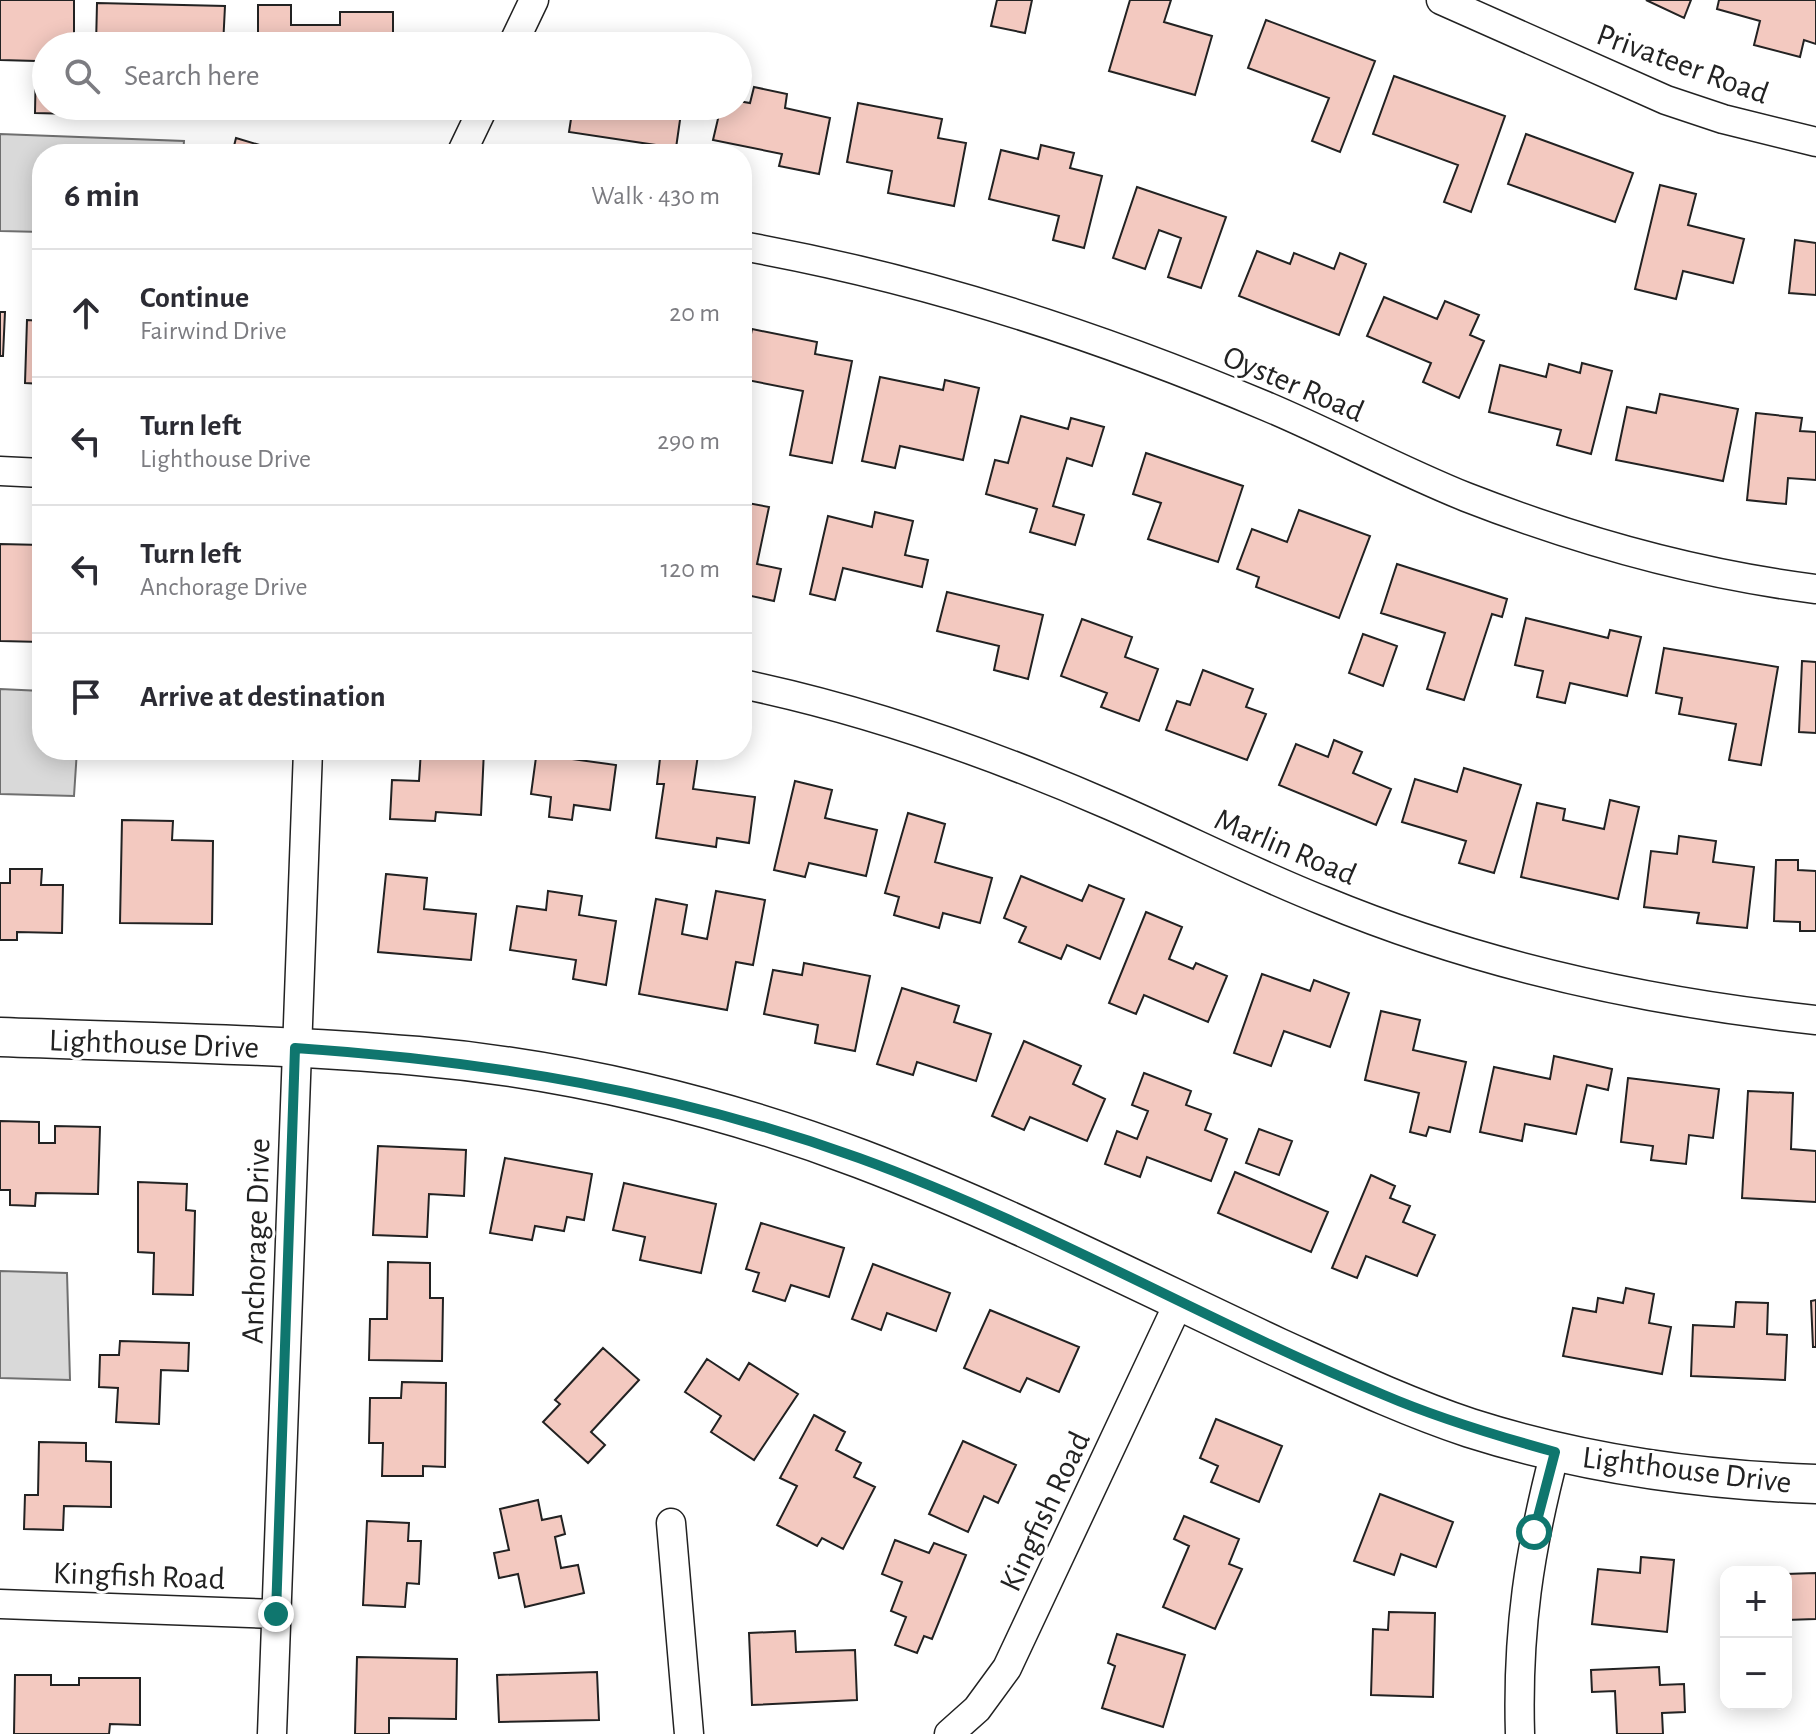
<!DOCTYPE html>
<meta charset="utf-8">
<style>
:root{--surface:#fff;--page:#f2f2f3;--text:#2b2b33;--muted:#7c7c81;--line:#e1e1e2}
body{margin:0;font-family:"Alegreya Sans",sans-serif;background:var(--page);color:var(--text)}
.controls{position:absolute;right:24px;bottom:24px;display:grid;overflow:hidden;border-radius:16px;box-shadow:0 4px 20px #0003}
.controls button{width:72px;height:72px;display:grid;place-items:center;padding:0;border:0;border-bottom:2px solid var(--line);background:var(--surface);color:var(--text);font:40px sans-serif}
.stop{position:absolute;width:24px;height:24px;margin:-18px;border:6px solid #0f766e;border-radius:50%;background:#fff}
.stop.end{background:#0f766e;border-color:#fff;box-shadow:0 2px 8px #0008}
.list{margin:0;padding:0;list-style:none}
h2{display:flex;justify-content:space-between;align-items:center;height:104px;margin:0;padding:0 32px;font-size:34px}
h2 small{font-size:26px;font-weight:400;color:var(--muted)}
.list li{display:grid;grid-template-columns:52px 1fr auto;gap:24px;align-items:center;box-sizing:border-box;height:128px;padding:0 32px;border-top:2px solid var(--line)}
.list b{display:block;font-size:30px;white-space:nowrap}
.list p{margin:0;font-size:26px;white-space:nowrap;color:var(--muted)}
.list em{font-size:26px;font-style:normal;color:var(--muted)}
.icon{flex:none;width:44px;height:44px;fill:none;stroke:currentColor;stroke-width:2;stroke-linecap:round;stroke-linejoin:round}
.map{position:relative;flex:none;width:1816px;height:1734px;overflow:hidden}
.search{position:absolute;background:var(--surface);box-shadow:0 4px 20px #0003;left:32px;top:32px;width:720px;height:88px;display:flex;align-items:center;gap:20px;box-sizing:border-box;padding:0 28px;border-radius:44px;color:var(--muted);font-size:30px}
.panel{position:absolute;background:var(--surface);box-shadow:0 4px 20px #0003;left:32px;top:144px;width:720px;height:616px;border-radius:32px}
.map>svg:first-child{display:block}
.water{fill:#d9d9d9;stroke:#6f6f6f;stroke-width:2}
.building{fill:#f3c9c0;stroke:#222;stroke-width:2}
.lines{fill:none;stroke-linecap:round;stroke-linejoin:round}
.street-casing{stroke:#222;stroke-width:31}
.secondary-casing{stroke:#222;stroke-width:41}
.street{stroke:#fff;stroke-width:28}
.secondary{stroke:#fff;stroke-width:38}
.route{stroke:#0f766e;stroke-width:10}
.labels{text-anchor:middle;stroke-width:6;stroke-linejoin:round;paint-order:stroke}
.street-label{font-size:32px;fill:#222;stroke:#fff}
</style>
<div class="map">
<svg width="1816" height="1734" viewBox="0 0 1816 1734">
<rect width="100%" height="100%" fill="#fff"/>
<path class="water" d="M0 134 184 141 183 154H42V232L0 231Z
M0 689 42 691V750H77L74 796 0 794Z
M0 1271 67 1273 70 1380 0 1378Z"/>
<path class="building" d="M0 0H74V46H46V106H73V114L35 113 36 61 0 60Z
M997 0H1032L1025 33 991 26Z
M1130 0H1171L1164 22 1212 36 1195 95 1109 71Z
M1646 0H1691L1684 18Z
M1719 0H1816V44L1804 40 1800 57 1754 45 1760 21 1717 9Z
M97 3 225 6 223 46H96Z
M258 5H291V25H340V12H393V46H258Z
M1266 20 1375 61 1340 152 1312 141 1329 98 1248 68Z
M1394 76 1505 116 1471 212 1444 202 1458 165 1373 134Z
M754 87 787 94 785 108 830 118 819 174 779 166 782 154 713 140 721 106H738V101L750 103Z
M858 103 942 119 938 138 966 143 954 206 888 193 892 171 847 162Z
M573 106H682L676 148 569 132Z
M1526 134 1633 173 1615 222 1508 184Z
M236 138 290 154H232Z
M1041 145 1074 153 1070 168 1102 176 1084 248 1053 240 1059 216 989 199 1001 150 1038 159Z
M1660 185 1696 194 1688 225 1744 239 1733 283 1683 271 1676 299 1635 289Z
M1137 187 1226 217 1201 288 1168 277 1181 238 1159 230 1145 269 1113 258Z
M1795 240 1816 243V295L1789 293Z
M1257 251 1290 264 1294 253 1334 269 1340 253 1366 264 1339 335 1239 296Z
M1384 297 1437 319 1445 301 1479 315 1470 335 1484 341 1459 398 1423 382 1431 363 1367 336Z
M0 312H5L3 356H0Z
M27 320 42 321V384L25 383Z
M752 329 817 342 815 354 852 361 832 463 790 455 803 391 742 379Z
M1582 363 1612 371 1591 454 1557 445 1561 430 1489 412 1500 365 1546 377 1549 364 1580 373Z
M880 377 943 390 945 380 979 388 963 460 900 446 895 468 862 461Z
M1660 394 1738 409 1723 481 1616 460 1627 407 1656 413Z
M1756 413 1802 418 1800 431 1816 432V480L1788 478 1786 504 1747 500Z
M1021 416 1068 429 1071 418 1104 427 1092 466 1067 458 1053 506 1084 515 1075 545 1030 532 1037 509 986 494 995 460 1008 463Z
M1146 453 1243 486 1218 562 1148 539 1161 503 1133 494Z
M742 502 769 507 757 564 781 569 774 601 742 594Z
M1299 510 1370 536 1339 618 1256 587 1259 577 1237 569 1252 529 1287 542Z
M875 512 913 521 905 555 928 560 922 587 843 568 835 600 810 594 828 516 872 527Z
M0 544 42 545V642L0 641Z
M1397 564 1507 599 1502 617 1492 614 1464 700 1427 689 1445 633 1381 613Z
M947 592 1043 615 1028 679 994 670 999 646 937 631Z
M1526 618 1608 638 1610 630 1641 637 1627 696 1570 683 1565 703 1537 697 1543 671 1515 665Z
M1082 619 1132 637 1125 657 1158 669 1139 721 1101 707 1107 693 1061 676Z
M1363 634 1397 646 1383 686 1349 673Z
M1664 648 1778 667 1761 765 1729 760 1736 724 1679 714 1682 698 1656 693Z
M1802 661 1816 662V733L1799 732Z
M1203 670 1253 689 1246 707 1266 714 1247 760 1166 730 1177 701 1190 705Z
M1334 740 1362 752 1353 773 1391 789 1376 825 1279 785 1296 744 1328 757Z
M421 750H484L481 815 436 812 435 821 390 819 392 780 419 781Z
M537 750H565L564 758 616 765 610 810 574 805 572 820 549 817 551 797 531 794Z
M661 750 698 755 693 789 755 797 749 843 717 838 716 847 656 838 664 784H657Z
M1464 768 1521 785 1494 873 1459 863 1466 841 1402 822 1415 779 1457 792Z
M795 781 832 790 825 818 877 830 866 876 809 863 805 877 774 870Z
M1610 800 1639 807 1618 899 1521 877 1537 803 1565 809 1563 820 1604 829Z
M908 813 945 824 935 862 992 878 980 923 943 913 939 928 894 915 899 897 885 893Z
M122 820 173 821 172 840 213 841 212 924 120 923Z
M1679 836 1716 841 1713 862 1754 867 1747 928 1697 923 1699 913 1644 907 1651 851 1677 854Z
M1776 860H1798V870L1816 871V931H1800V922L1774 921Z
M10 869H42L41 885H63L62 933 17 932V940H0V883H10Z
M386 874 427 878 424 909 476 914 471 960 378 952Z
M1021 876 1082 901 1089 885 1124 899 1100 959 1067 945 1061 959 1019 942 1026 927 1004 918Z
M548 891 582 896 579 915 616 921 606 985 573 979 576 960 510 950 517 906 546 910Z
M716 891 765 900 753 965 736 962 727 1010 639 994 656 899 687 905 682 934 707 939Z
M1146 912 1182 927 1169 959 1193 969 1196 963 1227 976 1208 1022 1144 995 1136 1014 1109 1003Z
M804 963 870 976 855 1051 815 1043 818 1025 764 1014 773 970 802 975Z
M1262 974 1310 991 1314 980 1349 993 1330 1047 1284 1031 1271 1066 1234 1053Z
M902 988 959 1006 954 1022 991 1034 976 1081 917 1062 913 1075 877 1064Z
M1381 1011 1420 1020 1413 1050 1466 1062 1450 1132 1429 1127 1426 1136 1410 1132 1419 1093 1365 1080Z
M1024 1041 1081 1066 1073 1084 1105 1099 1087 1141 1030 1117 1024 1130 992 1116Z
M1554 1056 1612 1069 1608 1090 1587 1085 1576 1134 1525 1124 1522 1141 1480 1132 1494 1067 1550 1079Z
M1144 1073 1191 1091 1186 1105 1211 1114 1205 1130 1227 1139 1211 1181 1147 1157 1140 1177 1105 1164 1117 1131 1137 1139 1148 1111 1132 1105Z
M1628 1078 1719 1089 1713 1138 1689 1135 1686 1164 1651 1160 1653 1146 1621 1142Z
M1748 1091 1793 1093 1791 1149 1816 1151V1202L1742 1198Z
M0 1121 39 1122V1143H55V1126L100 1127 98 1194 36 1193 35 1206 10 1205V1190H0Z
M1259 1129 1292 1141 1279 1175 1246 1163Z
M378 1146 466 1150 464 1196 429 1194 427 1237 373 1235Z
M505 1158 592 1174 584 1220 567 1217 564 1231 535 1226 532 1240 490 1233Z
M1235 1172 1328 1212 1311 1252 1218 1213Z
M1371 1175 1395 1186 1390 1198 1410 1206 1403 1222 1435 1235 1417 1276 1366 1256 1357 1278 1332 1268Z
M138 1182 187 1184 186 1210 195 1211 193 1295 153 1294 154 1253 138 1252Z
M624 1183 716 1204 701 1273 640 1260 645 1237 613 1230Z
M761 1223 844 1248 829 1297 791 1285 785 1301 753 1291 759 1273 746 1269Z
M388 1262 430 1263V1298H443L442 1361 369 1360 370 1319H387Z
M873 1264 950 1293 936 1331 887 1313 881 1330 852 1319Z
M1626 1288 1654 1294 1649 1323 1671 1327 1662 1374 1563 1356 1573 1308 1596 1312 1598 1298 1623 1303Z
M1816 1300V1347H1813L1811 1301Z
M1736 1302 1768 1303 1767 1334 1787 1335 1785 1380 1691 1376 1693 1325 1734 1327Z
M990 1310 1079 1347 1059 1392 1027 1378 1020 1392 964 1368Z
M120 1341 189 1343 188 1371 161 1370 159 1424 116 1422 118 1388 99 1387 100 1355H119Z
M603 1348 639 1380 591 1432 605 1445 588 1463 543 1422 560 1404 555 1400Z
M707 1359 739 1380 749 1363 798 1394 754 1460 711 1432 721 1416 685 1392Z
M402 1382 446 1383 445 1467 423 1466V1476H382L383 1443H369L370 1398H401Z
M814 1415 845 1432 836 1450 861 1463 854 1477 875 1487 843 1549 822 1538 817 1546 777 1525 797 1486 780 1478Z
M1216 1419 1282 1446 1259 1502 1211 1482 1218 1466 1200 1458Z
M963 1441 1016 1465 998 1503 984 1496 968 1532 929 1514Z
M39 1442 86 1443V1461L111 1462V1507L64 1506 63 1530 24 1529 25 1495H38Z
M1380 1494 1453 1522 1436 1567 1401 1554 1394 1575 1354 1561Z
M538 1500 542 1520 561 1516 565 1534 555 1537 561 1568 578 1565 584 1593 525 1607 518 1574 499 1578 494 1553 509 1550 500 1509Z
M1184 1516 1239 1539 1229 1564 1242 1569 1215 1629 1163 1607 1189 1546 1174 1539Z
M367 1521 409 1523 408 1541H421L419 1584 407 1583 405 1607 363 1605Z
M895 1540 929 1553 934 1543 966 1555 932 1639 924 1636 917 1653 895 1645 906 1617 891 1611 902 1582 882 1574Z
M1641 1557 1674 1560 1667 1632 1592 1624 1598 1569 1640 1573Z
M1816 1573V1619L1786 1620V1574Z
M1389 1612 1435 1613 1433 1697 1371 1695 1373 1629 1388 1630Z
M795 1631 796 1652 855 1650 857 1700 752 1705 749 1633Z
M1117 1634 1185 1655 1163 1727 1102 1708 1115 1666 1108 1663Z
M357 1657 457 1659 456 1719 389 1718V1734H355Z
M1659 1667 1660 1685 1684 1684 1685 1712 1662 1713 1663 1734H1617L1615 1691 1592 1692 1591 1670Z
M597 1672 599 1720 499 1722 497 1675Z
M15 1675H51V1685H79V1678H140V1725L110 1724 109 1734H14Z"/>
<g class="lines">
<g class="street-casing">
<path id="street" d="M1441 0 1666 100 1723 119 1816 142
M512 46 534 0
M461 154 484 106
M742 246C922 278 1100 336 1268 407 1334 435 1399 470 1466 497 1579 541 1696 574 1816 589
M0 471 42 473
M742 684C867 710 992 754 1109 805 1181 836 1251 872 1324 901 1481 966 1648 1002 1816 1020
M671 1523 689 1734
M0 1604 276 1614
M272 1734 308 750
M949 1734 977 1709 1007 1668 1179 1302
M1520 1734C1517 1631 1529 1551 1555 1452"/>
</g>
<g class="secondary-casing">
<path id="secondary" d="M0 1037C139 1042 279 1044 418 1056 568 1069 721 1106 861 1159 1003 1213 1140 1283 1277 1347 1341 1376 1404 1406 1470 1428 1583 1464 1698 1480 1816 1484"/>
</g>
<use href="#street" class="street"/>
<use href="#secondary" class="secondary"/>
</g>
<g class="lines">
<path class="route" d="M276 1614 295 1048C489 1061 676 1092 859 1158 1039 1223 1207 1322 1384 1395 1440 1419 1497 1436 1555 1452L1534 1532"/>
</g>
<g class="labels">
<g class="street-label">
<text transform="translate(1683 63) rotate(20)" y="11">Privateer Road</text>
<text transform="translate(1294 383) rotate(23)" y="11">Oyster Road</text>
<text transform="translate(1286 846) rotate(23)" y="11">Marlin Road</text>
<text transform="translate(154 1043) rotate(2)" y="11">Lighthouse Drive</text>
<text transform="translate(255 1241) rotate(-88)" y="11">Anchorage Drive</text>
<text transform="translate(1687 1469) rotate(7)" y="11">Lighthouse Drive</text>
<text transform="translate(1044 1511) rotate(-65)" y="11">Kingfish Road</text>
<text transform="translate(139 1575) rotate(2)" y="11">Kingfish Road</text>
</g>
</g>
</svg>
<div class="controls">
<button>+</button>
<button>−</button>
</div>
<div class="stop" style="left:1534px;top:1532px"></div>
<div class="stop end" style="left:276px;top:1614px"></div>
<div class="search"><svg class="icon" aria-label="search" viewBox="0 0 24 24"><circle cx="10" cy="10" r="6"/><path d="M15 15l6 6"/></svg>Search here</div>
<section class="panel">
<h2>6 min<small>Walk · 430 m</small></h2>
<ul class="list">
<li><svg class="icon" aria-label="ahead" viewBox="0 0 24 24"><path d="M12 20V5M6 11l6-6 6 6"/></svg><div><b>Continue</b><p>Fairwind Drive</p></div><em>20 m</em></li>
<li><svg class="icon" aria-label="left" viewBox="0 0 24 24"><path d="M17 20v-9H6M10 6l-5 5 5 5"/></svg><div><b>Turn left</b><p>Lighthouse Drive</p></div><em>290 m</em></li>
<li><svg class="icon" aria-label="left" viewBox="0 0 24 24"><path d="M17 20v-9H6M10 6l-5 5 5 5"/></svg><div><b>Turn left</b><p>Anchorage Drive</p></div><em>120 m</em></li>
<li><svg class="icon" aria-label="arrive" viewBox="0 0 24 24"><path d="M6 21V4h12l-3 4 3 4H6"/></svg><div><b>Arrive at destination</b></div></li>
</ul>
</section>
</div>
